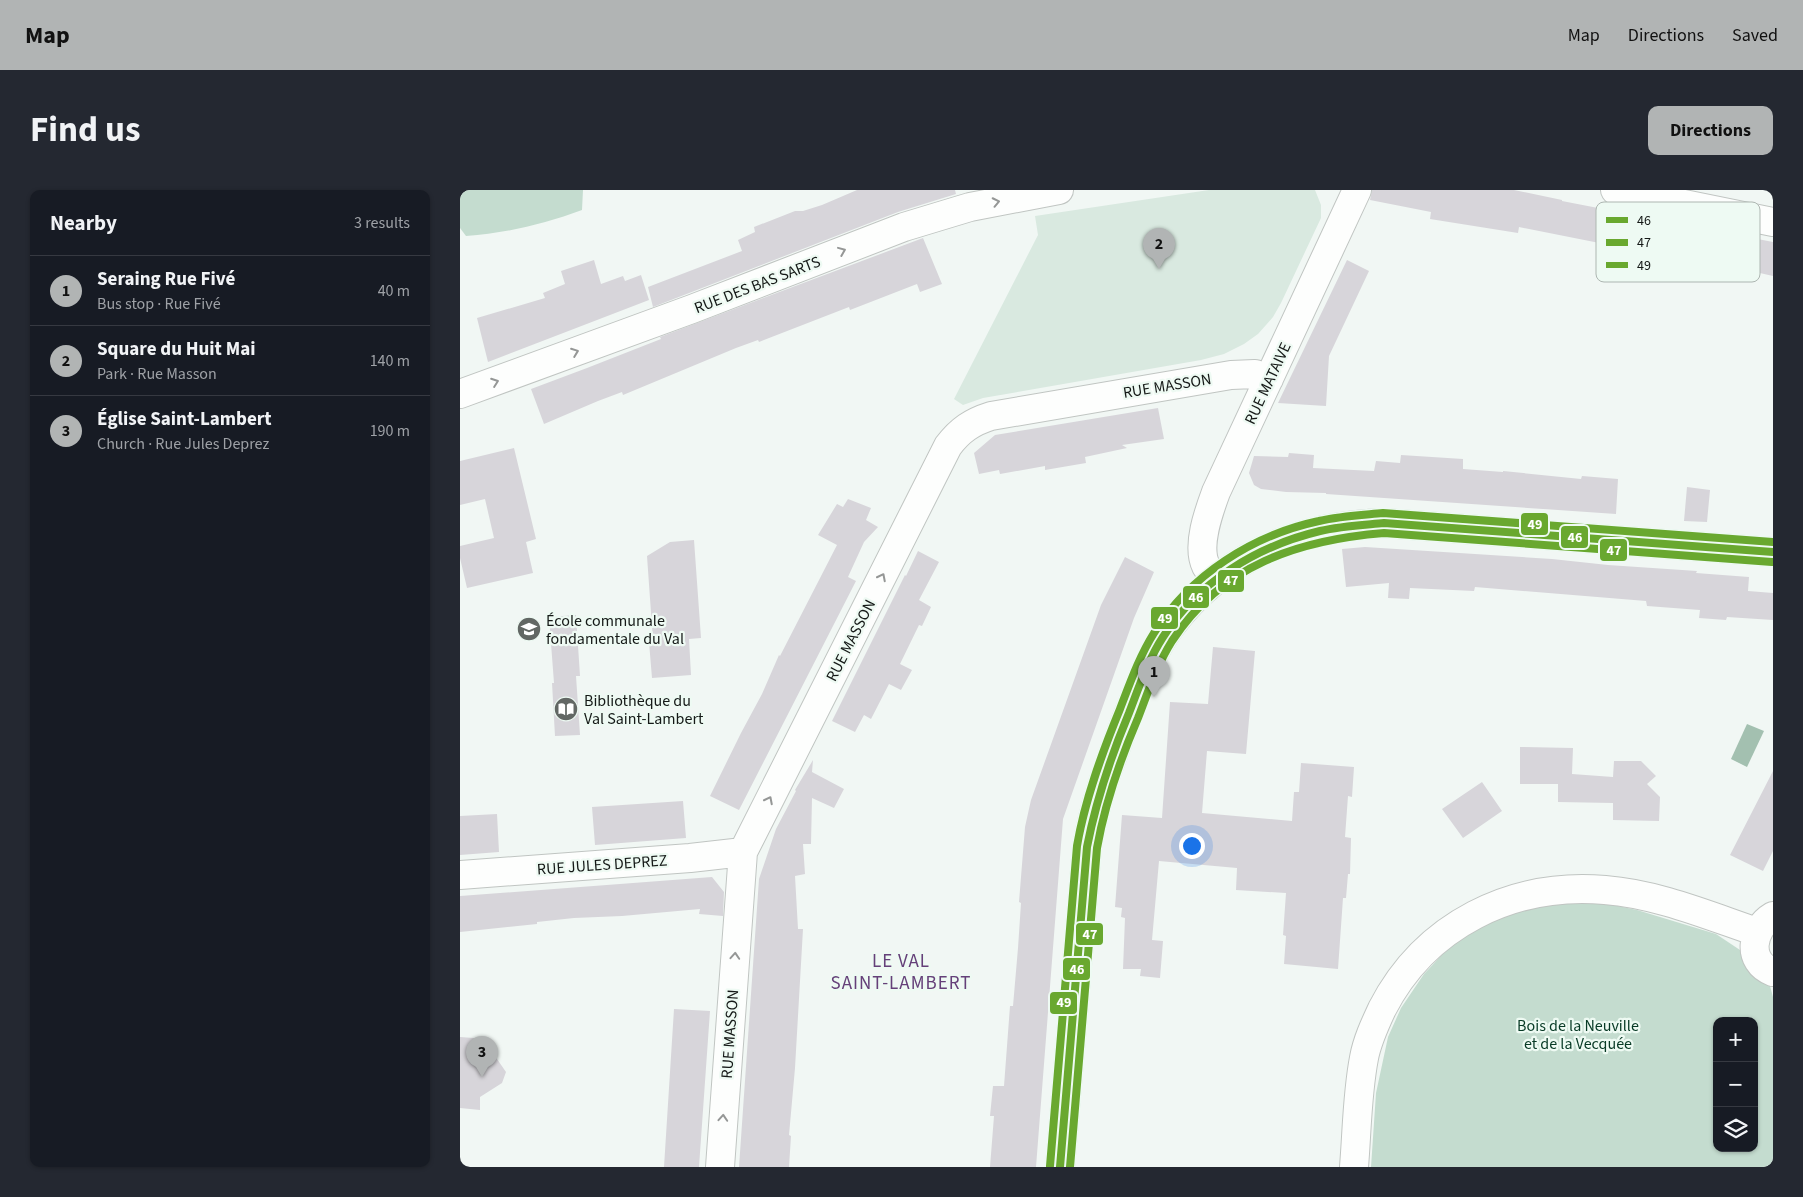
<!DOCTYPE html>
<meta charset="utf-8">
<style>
:root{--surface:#171b24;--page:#242831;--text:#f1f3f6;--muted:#9ea1a6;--line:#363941;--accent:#b1b4b4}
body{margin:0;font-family:"Source Sans 3",sans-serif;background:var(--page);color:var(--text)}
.controls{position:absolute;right:15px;bottom:15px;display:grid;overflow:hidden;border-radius:10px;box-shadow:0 1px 4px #0004}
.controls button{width:45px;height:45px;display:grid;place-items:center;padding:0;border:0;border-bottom:1px solid var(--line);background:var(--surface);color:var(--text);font:25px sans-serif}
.you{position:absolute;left:731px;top:655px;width:18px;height:18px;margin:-12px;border:4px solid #fff;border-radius:50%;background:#1a73e8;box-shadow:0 0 0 8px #1a73e833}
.badge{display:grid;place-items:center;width:32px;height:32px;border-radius:50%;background:var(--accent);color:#111;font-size:16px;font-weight:700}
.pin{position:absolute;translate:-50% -41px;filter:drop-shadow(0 1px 2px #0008)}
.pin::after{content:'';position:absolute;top:26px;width:18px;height:15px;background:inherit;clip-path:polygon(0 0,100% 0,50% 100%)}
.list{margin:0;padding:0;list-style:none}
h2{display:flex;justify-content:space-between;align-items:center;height:65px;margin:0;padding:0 20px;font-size:21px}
h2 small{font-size:16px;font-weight:400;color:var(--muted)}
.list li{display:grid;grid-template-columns:32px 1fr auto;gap:15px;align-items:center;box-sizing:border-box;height:70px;padding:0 20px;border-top:1px solid var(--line)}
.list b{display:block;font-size:19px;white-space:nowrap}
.list p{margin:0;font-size:16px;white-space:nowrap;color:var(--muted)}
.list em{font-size:16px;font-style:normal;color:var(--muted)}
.icon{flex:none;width:28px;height:28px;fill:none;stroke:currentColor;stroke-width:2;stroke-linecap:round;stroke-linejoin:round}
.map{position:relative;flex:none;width:1313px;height:977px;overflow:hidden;border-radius:10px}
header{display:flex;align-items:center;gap:30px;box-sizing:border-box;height:70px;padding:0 25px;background:var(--accent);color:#111}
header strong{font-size:24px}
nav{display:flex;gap:28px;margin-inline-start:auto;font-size:18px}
.intro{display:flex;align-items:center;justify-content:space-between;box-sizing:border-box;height:120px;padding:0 30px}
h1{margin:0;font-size:35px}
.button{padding:12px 22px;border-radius:10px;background:var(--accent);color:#111;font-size:18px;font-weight:700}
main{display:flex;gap:30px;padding:0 30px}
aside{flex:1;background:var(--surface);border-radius:10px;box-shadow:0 1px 4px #0004}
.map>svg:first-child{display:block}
.green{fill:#d9e9e0}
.forest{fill:#c4dccf;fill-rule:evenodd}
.water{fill:#a3c0b0}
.building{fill:#d7d5da}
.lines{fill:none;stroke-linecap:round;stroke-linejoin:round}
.minor-casing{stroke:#c0c5c2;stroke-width:30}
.minor{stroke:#fdfefd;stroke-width:28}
.bus-1-casing{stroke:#eefaf3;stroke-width:11}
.bus-2-casing{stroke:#eefaf3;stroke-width:11}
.bus-3-casing{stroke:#eefaf3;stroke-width:11}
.bus-1{stroke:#69a82f;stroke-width:8}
.bus-2{stroke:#69a82f;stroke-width:8}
.bus-3{stroke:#69a82f;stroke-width:8}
.oneway{stroke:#959796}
.labels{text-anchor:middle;stroke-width:4.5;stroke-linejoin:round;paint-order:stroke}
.street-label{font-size:16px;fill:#151917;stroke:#eefaf3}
.poi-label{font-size:16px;fill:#151917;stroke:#eefaf3;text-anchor:start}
.park-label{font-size:16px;fill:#073a25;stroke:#eefaf3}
.quarter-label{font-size:19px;letter-spacing:1px;fill:#654079;stroke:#eefaf3}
.key{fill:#eefaf3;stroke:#adb6b1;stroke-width:1}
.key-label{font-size:14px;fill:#151917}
.line-badge{stroke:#eefaf3;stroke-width:2}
.badge-label{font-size:14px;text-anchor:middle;font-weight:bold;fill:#fff}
</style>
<header>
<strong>Map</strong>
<nav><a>Map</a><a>Directions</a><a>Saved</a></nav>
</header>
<div class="intro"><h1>Find us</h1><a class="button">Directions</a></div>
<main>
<aside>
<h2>Nearby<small>3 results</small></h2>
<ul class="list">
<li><span class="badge">1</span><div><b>Seraing Rue Fivé</b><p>Bus stop · Rue Fivé</p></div><em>40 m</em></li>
<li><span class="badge">2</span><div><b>Square du Huit Mai</b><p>Park · Rue Masson</p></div><em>140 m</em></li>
<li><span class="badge">3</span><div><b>Église Saint-Lambert</b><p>Church · Rue Jules Deprez</p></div><em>190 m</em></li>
</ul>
</aside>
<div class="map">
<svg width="1313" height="977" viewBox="0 0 1313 977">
<rect width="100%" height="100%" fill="#f1f7f4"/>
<path class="green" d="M749 0H855L861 15V28L821 113 813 127 798 144 784 154 764 164 741 170 523 208 503 215 494 209 578 45 575 26Z"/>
<path class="forest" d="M0 0H123L122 20C84 34 47 43 6 46L0 38Z
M1124 709 1177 720 1256 744 1283 762 1310 796 1313 807V977H911L916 903 928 847 941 818 964 784 994 752 1034 728 1081 714ZM1257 831H1294V958H1257Z"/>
<path class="water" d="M1287 534 1304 541 1287 577 1271 569Z"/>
<path class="building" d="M397 0H495L496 4 438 22 193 117 188 97 282 61 278 50 295 42 294 37 335 21H343L362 15Z
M912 0H1054L1102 10V11L1313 52V86L1256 73 1255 76 1059 37 1058 43 970 29 971 22 910 10Z
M463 48 482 94 460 102 457 94 390 120 389 117 299 152 298 150 276 158 163 205 162 202 138 211 84 234 71 199 127 178 201 149 200 147Z
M134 70 141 94 163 86 165 91 181 85 189 110 28 172 17 128 85 108 83 103 105 94 101 81Z
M887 70 909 81 869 166 866 216 818 213Z
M698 218 704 249 662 255 667 258 625 267 626 273 585 280V276L540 284 539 280 519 284 514 263 535 245Z
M54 258 76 349 66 352 73 383 7 398 0 368V356L34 348 25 309 0 315V271Z
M829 263 854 265 853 278 914 281 916 271 940 273 941 265 1003 269V279L1043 282V281L1121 289 1122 286 1158 289 1156 324 866 304V303L826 302 801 299 794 295 789 283 794 266 828 267Z
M1227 297 1250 300 1247 332 1224 331Z
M388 309 411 318 406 330 418 337 404 352 388 387 396 391 279 620 250 606 281 543 302 504 319 465 320 466 377 355 358 345 377 314 383 317Z
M234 350 241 448 229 449 231 485 192 488 189 452 193 451 187 366 210 352Z
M905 357 1092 369 1148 375 1237 381 1236 383 1289 387 1288 401 1313 403V430L1267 427 1266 430 1239 428 1240 420 1187 416 1186 411 1015 397 1014 401 950 398 949 409 928 408 929 393 886 397 882 359Z
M458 361 479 372 459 410 471 417 462 436 459 435 440 474 452 480 441 500 429 494 411 529 404 525 395 542 372 531 445 385 446 386Z
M665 367 694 382 674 428 603 629 576 977H530L534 926H530L533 896H544L550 816H553L558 758 561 713 559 712 565 637 571 610 641 415Z
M116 425 120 486H116L120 545 95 546 92 493H94L89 427Z
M753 457 795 461 786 564 747 561 742 623 832 631 834 602H839L841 573 894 577 892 607 888 606 885 647 891 648 890 684H888L886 708H883L878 779 824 774 826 746 823 745 826 703 776 700 777 678 699 671 692 750 703 751 700 788 680 786 681 779H663L665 728 661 727 662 718 655 717 662 625 702 628 710 512 748 514Z
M1060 557 1113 558 1112 584 1153 587 1154 571H1181L1196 586 1187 594 1200 607 1199 631 1153 630V613L1098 612V594H1060Z
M353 570 352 582 384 599 374 618 352 608 351 654H343L345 684 335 686 338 739H343L335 878 329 945 331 946 329 977H279L299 689 316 639 336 601 335 600Z
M1313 581V661L1303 681 1270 665Z
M1022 592 1042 621 1003 648 982 619Z
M223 611 226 648 135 655 132 617Z
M37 624 39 662 0 665V626Z
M252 687 264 702 263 726 239 724 240 719 162 726 114 728 77 732V734L0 742V706Z
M214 819 250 821 239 977H204Z
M0 847 27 849 26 862 37 869 46 882 42 893 20 907V920L0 918Z"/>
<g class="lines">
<g class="minor-casing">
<path id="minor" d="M1155 0 1313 32
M0 204 232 119 444 37 510 17 599 0
M756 389C753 385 749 381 746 376 736 356 749 321 756 302L897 0
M0 685 230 668 283 662
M1313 726C1291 739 1286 772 1313 782
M260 977 283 662 488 256C500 240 512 232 531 226L771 185 795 184 809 189
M600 977 627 657C634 613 650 572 666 530 679 499 690 464 710 437 763 366 837 336 924 333L1313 362
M894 977C897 941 897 904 904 868 907 851 915 834 922 819 965 735 1052 692 1145 700 1197 704 1247 725 1297 742"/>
</g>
<use href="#minor" class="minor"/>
<g class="bus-1-casing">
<path id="bus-1" d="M600 977 627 657C636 611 651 566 669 523 679 497 688 470 703 447 738 392 797 356 860 341 881 336 903 335 924 333L1313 362"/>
</g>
<g class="bus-2-casing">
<path id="bus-2" d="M610 977 637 658C645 613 660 570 678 528 688 502 697 475 712 451 762 375 838 350 924 343L1312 372"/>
</g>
<g class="bus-3-casing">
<path id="bus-3" d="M590 976 617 656C625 609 642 563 660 519 670 493 679 467 694 443 730 385 793 345 859 331 880 326 902 325 923 323L1313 352"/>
</g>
<use href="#bus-1" class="bus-1"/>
<use href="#bus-2" class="bus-2"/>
<use href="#bus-3" class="bus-3"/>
</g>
<defs><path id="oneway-chevron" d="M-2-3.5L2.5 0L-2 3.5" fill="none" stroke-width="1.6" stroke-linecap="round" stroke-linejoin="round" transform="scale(1.25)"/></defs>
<g class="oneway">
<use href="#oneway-chevron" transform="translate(536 12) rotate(-12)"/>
<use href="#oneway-chevron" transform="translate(382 61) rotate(-22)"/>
<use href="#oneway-chevron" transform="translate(115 162) rotate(-21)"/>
<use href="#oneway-chevron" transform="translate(35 192) rotate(-20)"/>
<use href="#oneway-chevron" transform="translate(422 387) rotate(-63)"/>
<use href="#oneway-chevron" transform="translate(309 610) rotate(-63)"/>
<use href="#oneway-chevron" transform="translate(275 766) rotate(-86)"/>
<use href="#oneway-chevron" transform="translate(263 928) rotate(-86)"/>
</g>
<defs>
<g id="school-disc" transform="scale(1.25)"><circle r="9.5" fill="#626764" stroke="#eefaf3"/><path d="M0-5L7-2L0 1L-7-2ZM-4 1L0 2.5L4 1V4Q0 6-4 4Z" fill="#fff"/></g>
<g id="library-disc" transform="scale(1.25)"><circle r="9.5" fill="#626764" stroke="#eefaf3"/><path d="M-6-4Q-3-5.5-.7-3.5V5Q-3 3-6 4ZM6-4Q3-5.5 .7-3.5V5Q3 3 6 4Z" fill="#fff"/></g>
</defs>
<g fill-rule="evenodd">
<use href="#school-disc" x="69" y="439"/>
<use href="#library-disc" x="106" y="519"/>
</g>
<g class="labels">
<g class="street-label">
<text transform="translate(297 94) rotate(-21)" y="6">RUE DES BAS SARTS</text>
<text transform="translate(807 193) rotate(-65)" y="6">RUE MATAIVE</text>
<text transform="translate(707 195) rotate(-9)" y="6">RUE MASSON</text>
<text transform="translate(390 450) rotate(-63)" y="6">RUE MASSON</text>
<text transform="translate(142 674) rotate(-4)" y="6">RUE JULES DEPREZ</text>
<text transform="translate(269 844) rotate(-86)" y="6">RUE MASSON</text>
</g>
<g class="poi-label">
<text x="86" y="436">École communale<tspan x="86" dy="18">fondamentale du Val</tspan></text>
<text x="124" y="516">Bibliothèque du<tspan x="124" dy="18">Val Saint-Lambert</tspan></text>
</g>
<g class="park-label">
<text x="1118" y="841">Bois de la Neuville<tspan x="1118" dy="18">et de la Vecquée</tspan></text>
</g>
<g class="quarter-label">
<text x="441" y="777">LE VAL<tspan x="441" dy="22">SAINT-LAMBERT</tspan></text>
</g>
</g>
<rect x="1136" y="12" width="164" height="80" rx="8" class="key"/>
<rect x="1146" y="27" width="22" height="6" fill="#69a82f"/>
<rect x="1146" y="49" width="22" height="7" fill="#69a82f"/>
<rect x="1146" y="72" width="22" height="6" fill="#69a82f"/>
<g class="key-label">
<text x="1177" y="35">46</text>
<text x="1177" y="57">47</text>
<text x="1177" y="80">49</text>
</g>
<g class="line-badge">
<rect x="1060" y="322" width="29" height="24" rx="5" fill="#69a82f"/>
<rect x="1100" y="335" width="29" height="24" rx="5" fill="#69a82f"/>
<rect x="1139" y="348" width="29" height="24" rx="5" fill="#69a82f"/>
<rect x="757" y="379" width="28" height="24" rx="5" fill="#69a82f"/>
<rect x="722" y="395" width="28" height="24" rx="5" fill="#69a82f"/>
<rect x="690" y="416" width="29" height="24" rx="5" fill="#69a82f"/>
<rect x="615" y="732" width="29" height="24" rx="5" fill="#69a82f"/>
<rect x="602" y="767" width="29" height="24" rx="5" fill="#69a82f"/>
<rect x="589" y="801" width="29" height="24" rx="5" fill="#69a82f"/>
</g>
<g class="badge-label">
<text x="1075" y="339">49</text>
<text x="1115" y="352">46</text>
<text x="1154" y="365">47</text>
<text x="771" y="395">47</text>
<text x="736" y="412">46</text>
<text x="705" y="433">49</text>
<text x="630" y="749">47</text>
<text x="617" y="784">46</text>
<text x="604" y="817">49</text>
</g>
</svg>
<div class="controls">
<button>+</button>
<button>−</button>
<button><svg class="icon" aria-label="layers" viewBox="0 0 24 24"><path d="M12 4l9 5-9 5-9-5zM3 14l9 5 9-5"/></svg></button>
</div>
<div class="you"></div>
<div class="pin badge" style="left:694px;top:507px">1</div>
<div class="pin badge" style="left:699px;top:79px">2</div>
<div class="pin badge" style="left:22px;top:887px">3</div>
</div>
</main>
